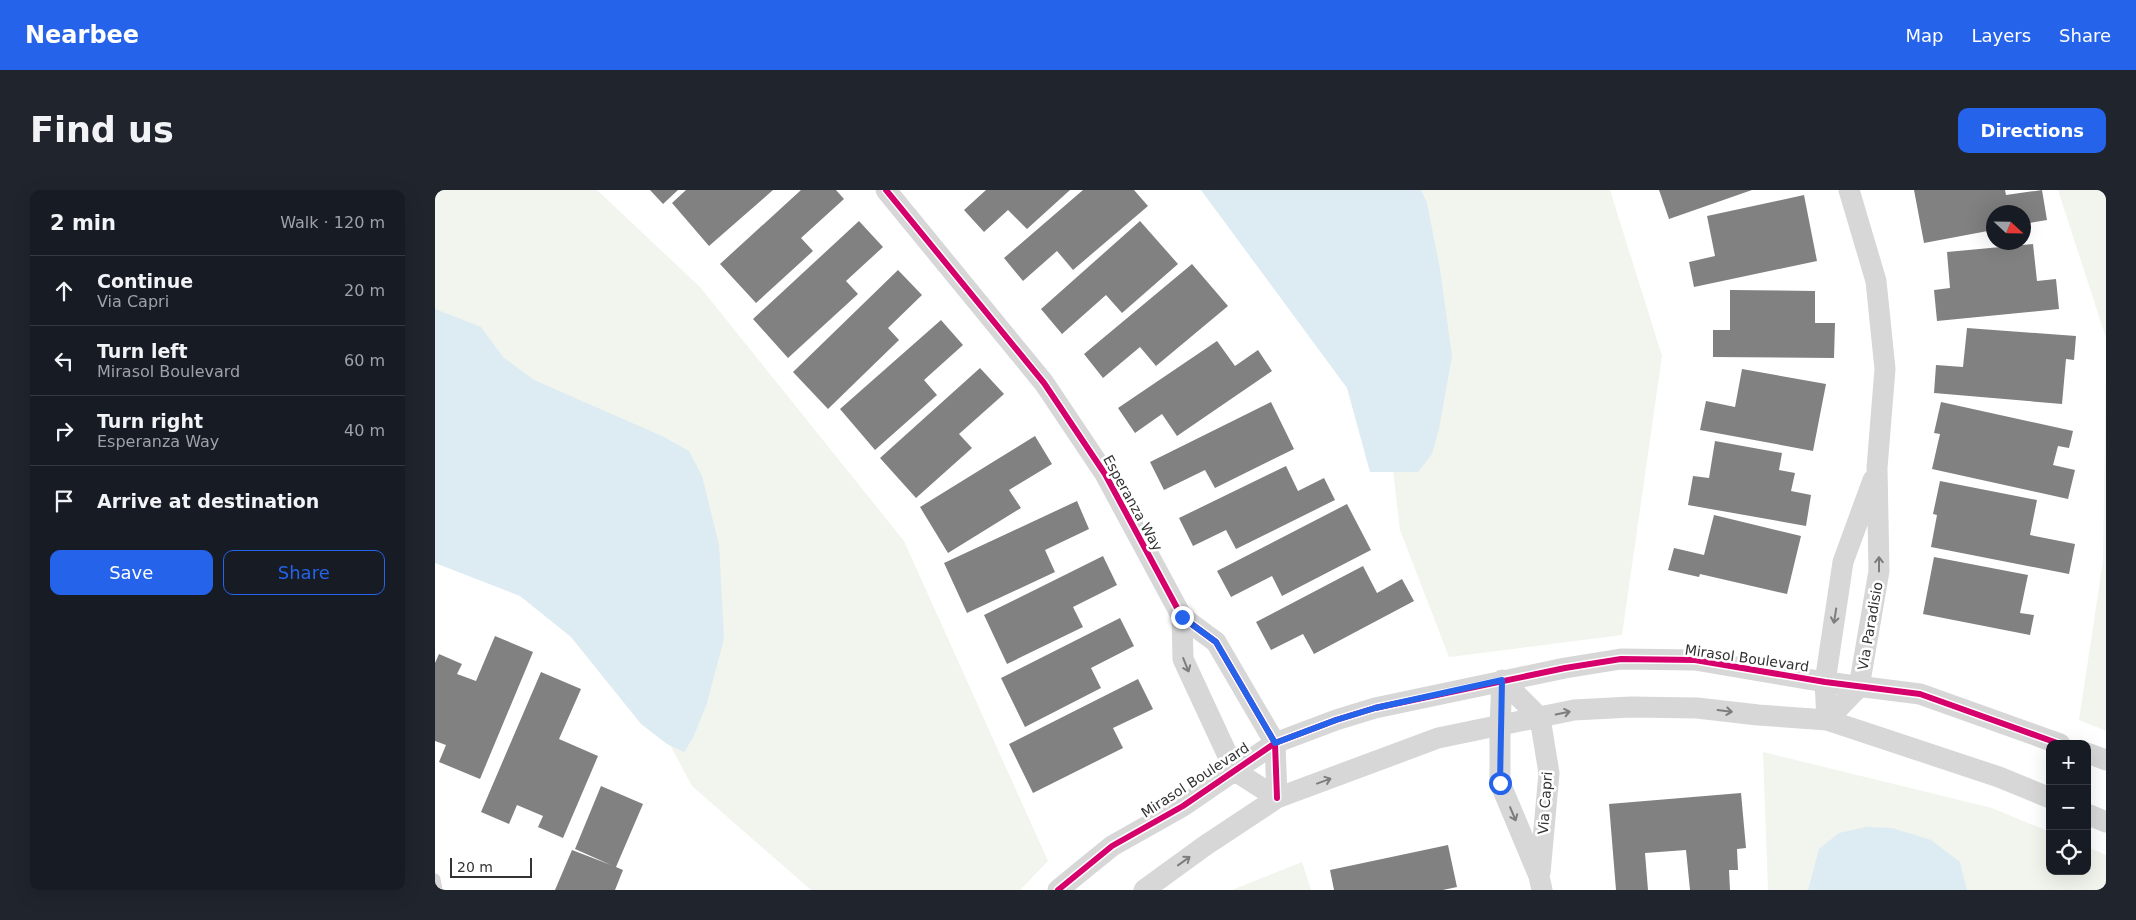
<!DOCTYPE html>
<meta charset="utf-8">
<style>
:root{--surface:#171b24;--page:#20242c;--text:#f1f3f6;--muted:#9ea1a6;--line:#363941;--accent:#2563eb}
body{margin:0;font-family:"DejaVu Sans",sans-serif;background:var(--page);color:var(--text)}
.controls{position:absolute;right:15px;bottom:15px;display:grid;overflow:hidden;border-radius:10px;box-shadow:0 5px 20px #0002}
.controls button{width:45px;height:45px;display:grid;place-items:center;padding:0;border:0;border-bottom:1px solid var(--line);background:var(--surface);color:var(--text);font:25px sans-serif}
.compass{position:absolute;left:1551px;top:15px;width:45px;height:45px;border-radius:50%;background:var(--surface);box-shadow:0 5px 20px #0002;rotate:112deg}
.scale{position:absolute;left:15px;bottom:12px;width:82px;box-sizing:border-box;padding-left:5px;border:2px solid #333;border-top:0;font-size:14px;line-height:18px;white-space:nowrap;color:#333;-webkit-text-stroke:4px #fff;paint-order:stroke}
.stop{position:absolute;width:15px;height:15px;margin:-11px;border:4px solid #2563eb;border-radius:50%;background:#fff}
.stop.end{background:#2563eb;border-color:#fff;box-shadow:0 1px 5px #0008}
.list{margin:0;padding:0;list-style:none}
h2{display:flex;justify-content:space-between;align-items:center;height:65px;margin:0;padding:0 20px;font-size:21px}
h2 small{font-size:16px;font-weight:400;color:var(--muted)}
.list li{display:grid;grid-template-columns:32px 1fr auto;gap:15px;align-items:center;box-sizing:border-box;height:70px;padding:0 20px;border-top:1px solid var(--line)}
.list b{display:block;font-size:19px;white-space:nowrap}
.list p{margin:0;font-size:16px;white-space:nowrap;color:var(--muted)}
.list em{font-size:16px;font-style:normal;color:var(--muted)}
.actions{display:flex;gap:10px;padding:15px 20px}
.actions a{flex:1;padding:11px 0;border:1px solid var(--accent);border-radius:10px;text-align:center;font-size:18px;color:var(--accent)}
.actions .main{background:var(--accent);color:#fff}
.icon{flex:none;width:28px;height:28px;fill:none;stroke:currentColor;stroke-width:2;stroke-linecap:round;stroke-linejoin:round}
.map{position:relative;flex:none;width:1671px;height:700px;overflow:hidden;border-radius:10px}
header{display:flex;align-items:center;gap:30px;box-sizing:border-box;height:70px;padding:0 25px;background:var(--accent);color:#fff}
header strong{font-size:24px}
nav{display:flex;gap:28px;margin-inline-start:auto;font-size:18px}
.intro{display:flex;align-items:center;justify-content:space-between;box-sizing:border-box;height:120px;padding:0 30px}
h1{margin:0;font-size:35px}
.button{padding:12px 22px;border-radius:10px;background:var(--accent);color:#fff;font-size:18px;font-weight:700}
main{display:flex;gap:30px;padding:0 30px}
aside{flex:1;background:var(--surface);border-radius:10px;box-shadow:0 5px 20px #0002}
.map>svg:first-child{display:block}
.green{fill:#f1f5ed}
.water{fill:#ddebf3}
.building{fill:#818181}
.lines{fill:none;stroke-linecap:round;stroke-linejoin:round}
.lane{stroke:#d7d7d7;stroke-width:11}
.street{stroke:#d7d7d7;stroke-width:21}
.cycleway-casing{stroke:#fff;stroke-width:9}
.cycleway{stroke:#d6006c;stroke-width:6}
.oneway{stroke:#7d7d7d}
.route{stroke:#2563eb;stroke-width:6}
.labels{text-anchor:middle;stroke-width:5;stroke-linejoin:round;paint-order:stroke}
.street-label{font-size:14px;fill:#333;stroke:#fff}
</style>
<header>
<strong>Nearbee</strong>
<nav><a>Map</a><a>Layers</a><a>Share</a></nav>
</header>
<div class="intro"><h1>Find us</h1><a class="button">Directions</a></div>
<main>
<aside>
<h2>2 min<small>Walk · 120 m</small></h2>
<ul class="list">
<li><svg class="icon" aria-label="ahead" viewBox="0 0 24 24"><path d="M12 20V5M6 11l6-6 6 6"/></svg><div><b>Continue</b><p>Via Capri</p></div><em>20 m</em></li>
<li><svg class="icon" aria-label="left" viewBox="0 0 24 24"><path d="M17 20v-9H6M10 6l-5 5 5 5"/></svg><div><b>Turn left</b><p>Mirasol Boulevard</p></div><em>60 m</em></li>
<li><svg class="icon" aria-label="right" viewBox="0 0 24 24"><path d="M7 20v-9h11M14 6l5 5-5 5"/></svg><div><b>Turn right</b><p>Esperanza Way</p></div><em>40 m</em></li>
<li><svg class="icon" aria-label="arrive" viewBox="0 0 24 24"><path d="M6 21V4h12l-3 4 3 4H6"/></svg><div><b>Arrive at destination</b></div></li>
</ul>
<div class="actions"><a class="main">Save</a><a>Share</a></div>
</aside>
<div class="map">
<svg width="1671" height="700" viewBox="0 0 1671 700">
<rect width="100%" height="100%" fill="#fff"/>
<path class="green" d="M0 0H162L265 97 469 351 613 671 585 700H376L257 596 128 355 0 330Z
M903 0H1175L1227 166 1187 445 1014 467 965 340 929 29Z
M1623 0H1671V148Z
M1671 168V541L1644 530 1668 371Z
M1328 562 1557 618 1615 642V681H1652V657L1671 665V700H1333Z
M867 672 876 700H797Z"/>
<path class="water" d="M766 0H986L992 13 1005 79 1017 166 1004 239 997 264 983 282H935L912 198Z
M0 119 46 137 68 167 99 190 229 247 254 261 267 286 284 355 289 449 272 513 258 548 249 562 232 554 206 534 136 447 85 406 0 373Z
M1431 637 1457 638 1496 650 1525 672 1532 700H1373L1384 659 1404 643Z"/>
<path class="building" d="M215 0H243L228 14Z
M251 0H338L274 56 237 13Z
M366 0H401L409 9 366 48 378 61 321 113 285 74Z
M551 0H635L592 39 573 20 549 42 529 20Z
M648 0H699L713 16 638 80 622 61 588 91 569 68Z
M1224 0H1317L1234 29Z
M1479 0H1570L1571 5 1607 0 1612 30 1588 34V22H1558V40L1489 53Z
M1369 5 1382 71 1259 97 1254 72 1280 66 1272 26Z
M424 31 448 57 411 91 423 104 353 168 318 129Z
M705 31 743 74 687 123 671 105 627 144 606 119Z
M1598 54 1602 91 1621 89 1624 119 1502 131 1499 100 1515 98 1512 62Z
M757 74 793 116 721 176 705 157 668 188 649 164Z
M463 80 487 105 453 138 464 150 393 219 358 182Z
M1295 100 1380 101V133H1400L1399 168 1278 167V140H1295Z
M506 130 528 155 489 190 502 205 440 260 405 219Z
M1532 138 1641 146 1639 170 1631 169 1627 214 1499 203 1501 175 1528 177Z
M782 151 800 176 823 160 837 181 742 246 727 224 700 243 683 218Z
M545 178 569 204 524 244 537 258 481 308 445 268Z
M1307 179 1391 194 1378 261 1265 240 1271 211 1300 217Z
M836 212 859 259 780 298 770 280 729 300 715 272Z
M1506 212 1638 241 1634 258 1623 256 1618 275 1640 280 1633 309 1497 279 1505 244 1499 243Z
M600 246 617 274 574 300 586 318 513 363 485 317Z
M1280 251 1347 263 1344 280 1360 283 1356 301 1376 305 1371 336 1253 315 1258 286 1274 288Z
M851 276 863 301 889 288 900 310 801 359 791 340 758 356 744 328Z
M1505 291 1602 310 1595 345 1640 354 1634 384 1496 357 1502 325 1498 324Z
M642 311 654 339 610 360 620 382 532 423 509 373Z
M912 314 936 360 847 406 837 386 796 407 782 381Z
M1279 325 1366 346 1352 404 1265 384 1264 387 1233 380 1239 358 1269 365Z
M668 366 682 395 638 417 648 437 572 474 549 425Z
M1499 367 1593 385 1585 423 1599 425 1595 445 1488 424Z
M928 376 942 403 967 389 979 411 879 464 868 444 836 460 821 432Z
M685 428 699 456 656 478 666 498 590 537 566 488Z
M60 446 98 462 45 589 4 572 11 555 0 551V473L4 464 27 474 22 484 41 491Z
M106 482 146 499 124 549 163 566 128 648 103 637 108 626 82 615 74 634 46 622Z
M703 489 718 519 678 538 688 558 598 603 574 554Z
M166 596 208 614 181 677 188 680 180 700H120L137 660 176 675 140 659Z
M1306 603 1311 658 1302 659 1303 680H1294L1295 700H1255L1251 660 1210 663 1213 700H1181L1174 614Z
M1013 655 1022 697 1008 700H899L895 680Z"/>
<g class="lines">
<path class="lane" d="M0 689 2 700"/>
<path class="street" d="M451 0 609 193 670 284 747 427 781 452 840 553 842 608
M747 427 748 469 800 581 842 608
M1067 490 1065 536V593L1104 686 1107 700
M1067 490 1105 528 1114 583 1105 683
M1392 530 1424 497 1444 381 1442 278 1450 179 1441 91 1414 0
M1392 530 1390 492 1408 372 1438 290
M1652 563 1671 570
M1652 624 1671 632
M623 700 677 656 748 616 840 553 901 530 940 518 1130 478 1186 469 1260 470 1390 492 1485 504 1625 554
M709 700 771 655 842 608 1003 548 1139 520 1196 517 1262 518 1323 525 1392 530 1564 587 1615 608"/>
<g class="cycleway-casing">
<path id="cycleway" d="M451 0 609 193 670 284 747 427 781 452 840 553 842 608
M623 700 677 656 748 616 840 553 901 530 940 518 1130 478 1186 469 1260 470 1390 492 1485 504 1625 554"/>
</g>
<use href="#cycleway" class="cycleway"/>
</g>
<defs><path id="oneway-shaft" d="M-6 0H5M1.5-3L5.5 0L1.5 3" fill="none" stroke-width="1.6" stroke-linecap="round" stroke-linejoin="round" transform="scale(1.25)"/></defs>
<g class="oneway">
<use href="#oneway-shaft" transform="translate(1444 374) rotate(-90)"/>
<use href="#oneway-shaft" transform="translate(1400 426) rotate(99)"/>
<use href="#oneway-shaft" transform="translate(751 475) rotate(68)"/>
<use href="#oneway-shaft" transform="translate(1290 521) rotate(7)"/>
<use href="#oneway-shaft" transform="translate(1128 523) rotate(-12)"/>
<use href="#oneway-shaft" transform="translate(889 591) rotate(-20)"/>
<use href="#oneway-shaft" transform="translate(1078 624) rotate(67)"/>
<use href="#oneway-shaft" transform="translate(749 671) rotate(-36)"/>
</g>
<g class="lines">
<path class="route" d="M747 427 781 452 840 553 901 530 940 518 1067 490 1065 593"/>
</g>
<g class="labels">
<g class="street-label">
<text transform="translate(698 313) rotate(61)" y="5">Esperanza Way</text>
<text transform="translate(1435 436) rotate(-80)" y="5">Via Paradisio</text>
<text transform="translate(1312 468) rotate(8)" y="5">Mirasol Boulevard</text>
<text transform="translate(760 590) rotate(-33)" y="5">Mirasol Boulevard</text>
<text transform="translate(1110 613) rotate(-86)" y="5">Via Capri</text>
</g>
</g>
</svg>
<div class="controls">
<button>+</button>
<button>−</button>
<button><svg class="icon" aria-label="locate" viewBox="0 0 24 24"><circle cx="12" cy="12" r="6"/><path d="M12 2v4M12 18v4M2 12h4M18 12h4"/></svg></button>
</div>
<svg class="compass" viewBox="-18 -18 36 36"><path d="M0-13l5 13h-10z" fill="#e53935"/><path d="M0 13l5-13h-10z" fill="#9ea1a6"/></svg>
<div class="scale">20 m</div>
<div class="stop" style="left:1065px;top:593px"></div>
<div class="stop end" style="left:747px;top:427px"></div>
</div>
</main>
